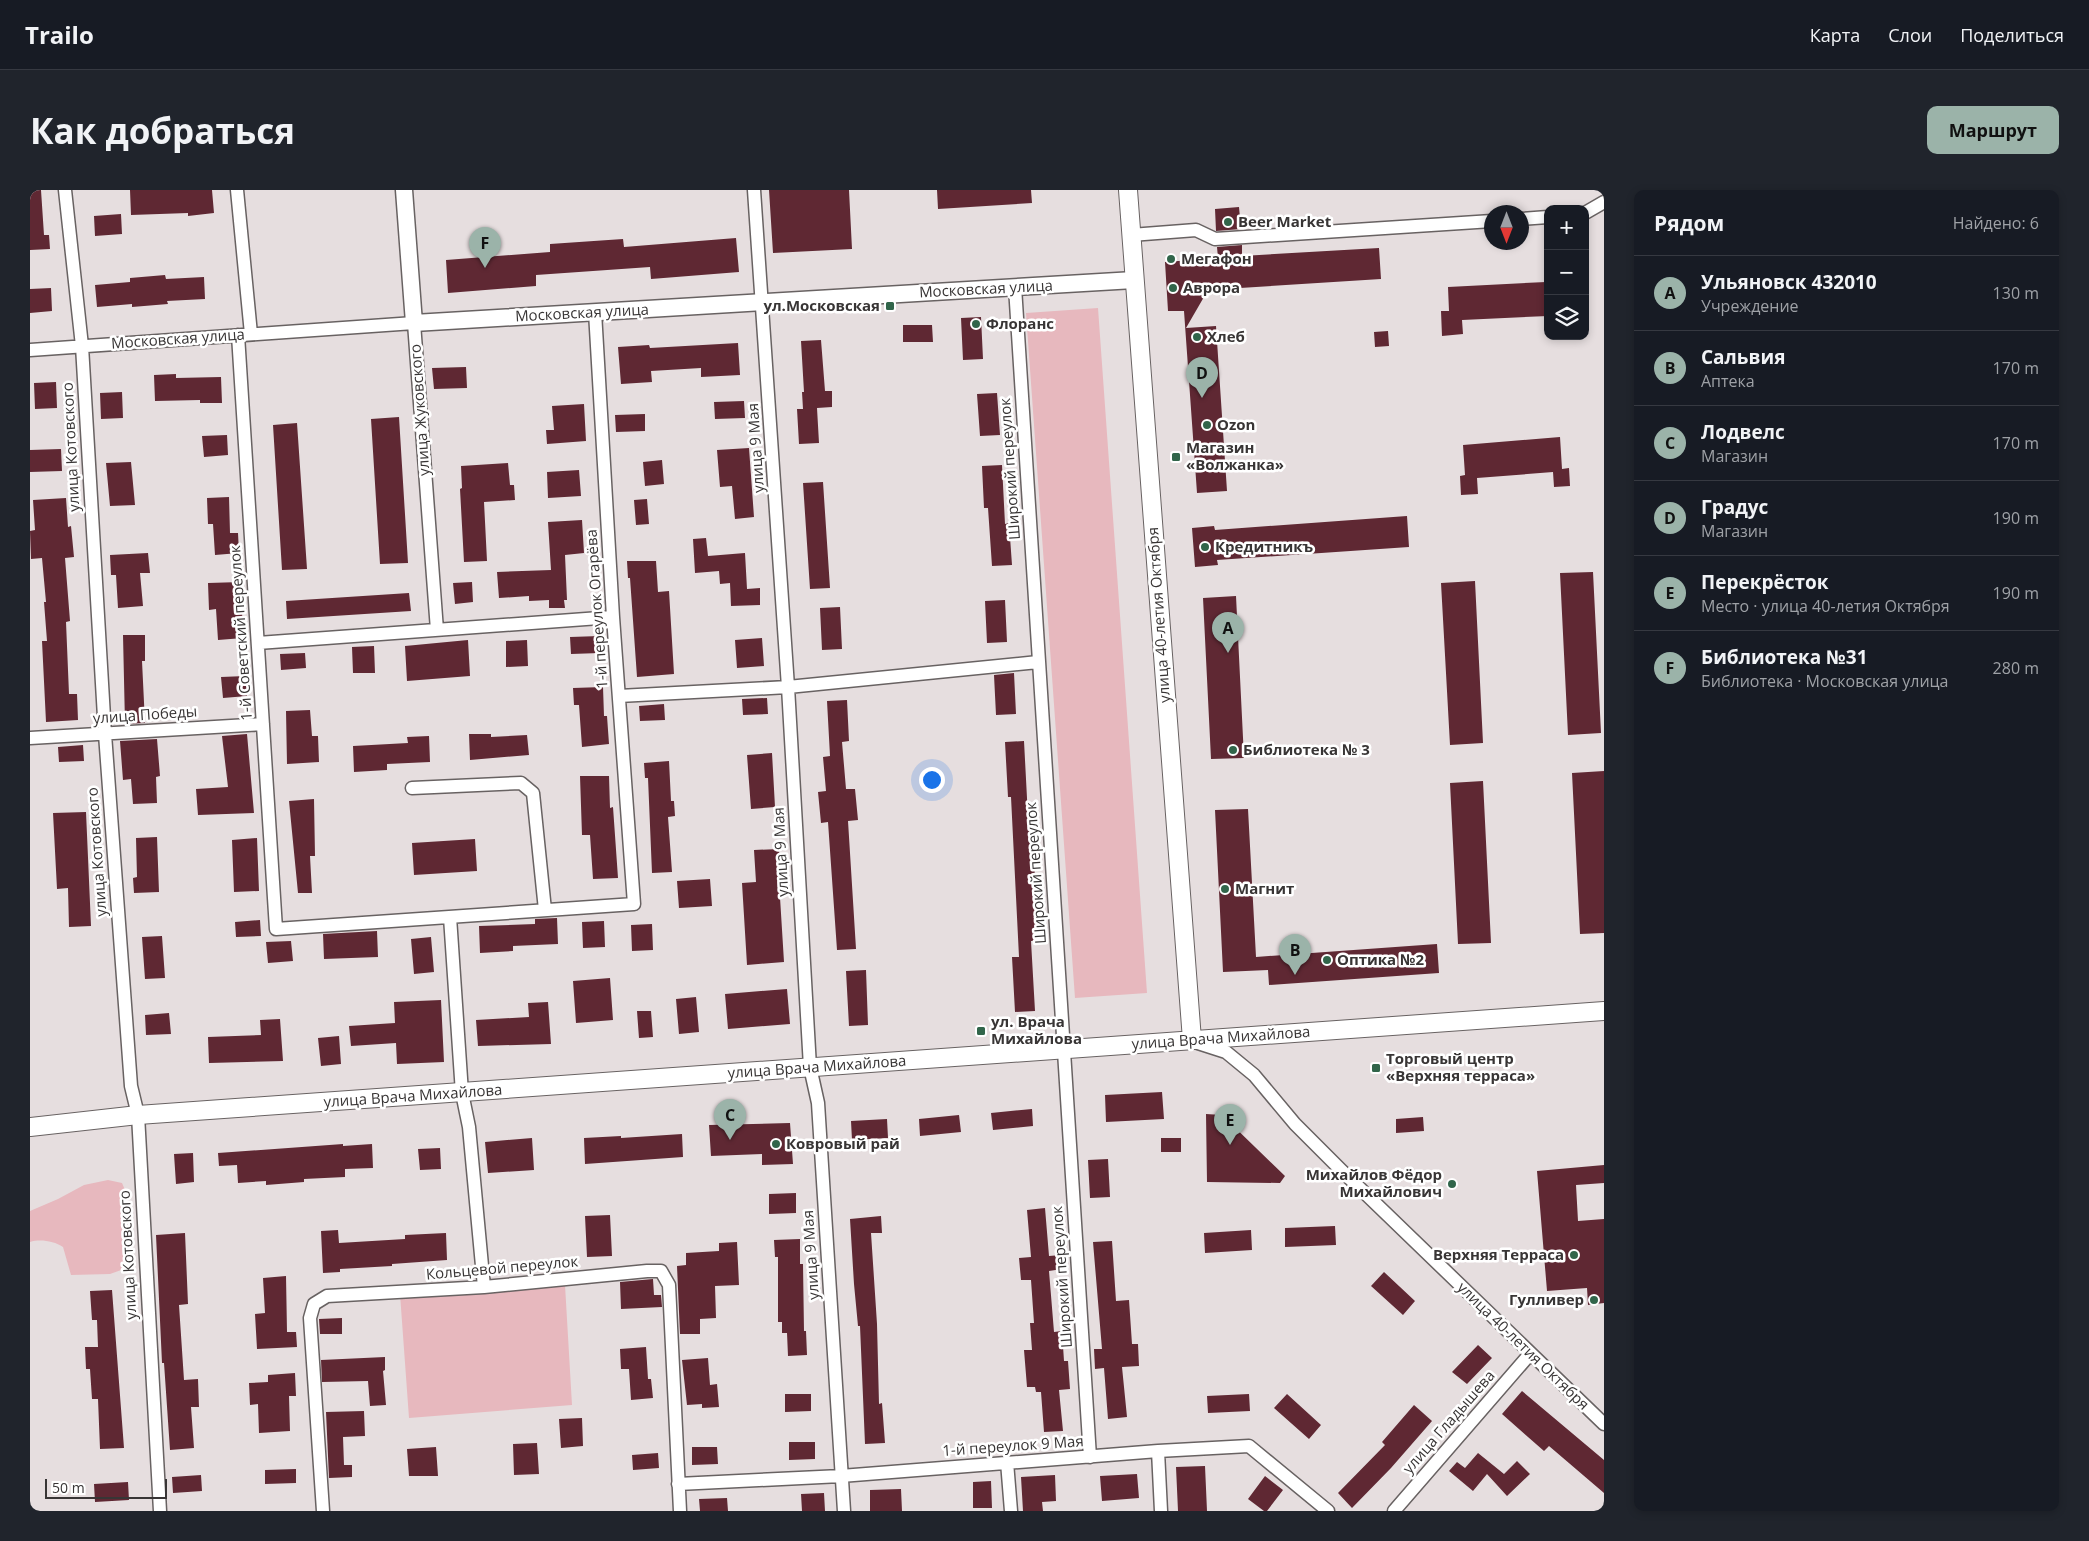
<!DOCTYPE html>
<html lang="ru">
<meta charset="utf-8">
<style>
:root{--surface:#171b24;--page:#20242c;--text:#f1f3f6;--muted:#9ea1a6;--line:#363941;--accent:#9bb3a9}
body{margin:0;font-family:"Open Sans",sans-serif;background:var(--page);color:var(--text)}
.controls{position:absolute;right:15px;top:15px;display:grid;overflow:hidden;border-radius:10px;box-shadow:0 2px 8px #0003}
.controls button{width:45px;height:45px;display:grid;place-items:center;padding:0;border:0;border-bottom:1px solid var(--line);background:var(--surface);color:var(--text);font:25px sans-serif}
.compass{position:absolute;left:1454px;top:15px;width:45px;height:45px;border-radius:50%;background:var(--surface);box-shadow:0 2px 8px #0003;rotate:180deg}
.scale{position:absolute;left:15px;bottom:12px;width:122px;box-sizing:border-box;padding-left:5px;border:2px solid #383535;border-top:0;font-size:14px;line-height:18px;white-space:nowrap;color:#383535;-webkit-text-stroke:4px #fff;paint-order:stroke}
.you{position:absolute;left:901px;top:589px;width:18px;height:18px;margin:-12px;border:4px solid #fff;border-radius:50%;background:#1a73e8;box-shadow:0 0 0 8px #1a73e833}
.badge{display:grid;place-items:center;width:32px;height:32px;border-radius:50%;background:var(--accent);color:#111;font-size:16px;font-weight:700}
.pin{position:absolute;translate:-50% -41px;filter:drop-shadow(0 1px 2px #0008)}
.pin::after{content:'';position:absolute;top:26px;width:18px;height:15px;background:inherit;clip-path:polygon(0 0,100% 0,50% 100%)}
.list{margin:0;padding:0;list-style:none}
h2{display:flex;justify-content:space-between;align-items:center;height:65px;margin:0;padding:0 20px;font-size:21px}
h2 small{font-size:16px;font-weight:400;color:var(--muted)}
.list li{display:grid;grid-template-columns:32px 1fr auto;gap:15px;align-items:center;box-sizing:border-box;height:75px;padding:0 20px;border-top:1px solid var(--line)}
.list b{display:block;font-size:19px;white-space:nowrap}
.list p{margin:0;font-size:16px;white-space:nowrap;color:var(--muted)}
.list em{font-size:16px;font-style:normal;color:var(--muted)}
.icon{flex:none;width:28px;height:28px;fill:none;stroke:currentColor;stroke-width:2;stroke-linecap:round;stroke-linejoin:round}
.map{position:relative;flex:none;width:1574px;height:1321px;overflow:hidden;border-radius:10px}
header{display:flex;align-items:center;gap:30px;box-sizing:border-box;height:70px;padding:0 25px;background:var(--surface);border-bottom:1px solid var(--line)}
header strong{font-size:24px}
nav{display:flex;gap:28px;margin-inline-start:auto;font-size:18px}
.intro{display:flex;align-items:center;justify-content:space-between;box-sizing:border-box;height:120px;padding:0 30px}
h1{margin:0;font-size:35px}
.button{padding:12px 22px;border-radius:10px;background:var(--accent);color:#111;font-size:18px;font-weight:700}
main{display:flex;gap:30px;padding:0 30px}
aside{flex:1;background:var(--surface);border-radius:10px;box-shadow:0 2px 8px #0003}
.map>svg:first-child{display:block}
.green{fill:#e7b8be}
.building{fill:#5f2833}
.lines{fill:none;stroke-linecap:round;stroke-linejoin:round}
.minor-casing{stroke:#686262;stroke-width:15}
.tertiary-casing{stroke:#686262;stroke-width:19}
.secondary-casing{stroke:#686262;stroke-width:20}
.minor{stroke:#fff;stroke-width:12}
.tertiary{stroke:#fff;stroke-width:16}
.secondary{stroke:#fff;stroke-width:18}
.poi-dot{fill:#31654a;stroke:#fff;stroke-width:2}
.labels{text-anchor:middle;stroke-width:5;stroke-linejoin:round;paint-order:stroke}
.poi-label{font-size:15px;font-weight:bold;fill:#383535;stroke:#fff;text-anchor:start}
.street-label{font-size:15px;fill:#383535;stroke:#fff}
</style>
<header>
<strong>Trailo</strong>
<nav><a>Карта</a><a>Слои</a><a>Поделиться</a></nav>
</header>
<div class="intro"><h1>Как добраться</h1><a class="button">Маршрут</a></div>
<main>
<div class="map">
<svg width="1574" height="1321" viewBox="0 0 1574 1321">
<rect width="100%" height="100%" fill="#e6dedf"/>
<path class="green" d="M1068 118 1117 803 1045 808 996 123Z
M78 990 92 993 95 1000 94 1079 80 1084 41 1085 33 1057C24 1051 10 1049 0 1052V1021L28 1009 54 995Z
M535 1095 542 1215 379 1228 370 1104Z"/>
<path class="building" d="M0 0H11L14 45H19L20 59 0 60Z
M100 0H182L184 23 158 26V23L101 25Z
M739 0H819L822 59 743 63Z
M907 0H1001L1002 13 908 19Z
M1209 17 1211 39 1186 41 1185 19Z
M91 24 92 44 65 46 64 26Z
M706 48 709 82 621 89 620 77 506 85V96L418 103 416 70 520 62V54L593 49 594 57Z
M1212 55V66L1349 58 1351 89 1178 100 1156 138 1186 136 1197 301 1167 303 1154 121H1138L1135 72 1188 68 1187 57Z
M135 85 136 89 174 87 175 109 137 111 138 114 102 117V114L67 117 65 95 100 92V88Z
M1516 92 1518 126 1432 130 1433 144 1412 146 1411 121H1419L1418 97Z
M21 98 22 121 0 123V99Z
M951 127 953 169 933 170 931 128Z
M873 135H902L903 152H873Z
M1358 141 1359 156 1345 157 1344 142Z
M791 150 795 201H802V217L787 218 789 253 769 254 767 219H773L772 202H774L771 151Z
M708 153 710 185 671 187V178L621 181 622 192 591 194 588 157 619 155 620 158Z
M436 177 437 198 404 199 402 178Z
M146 184V188L191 187 192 213H170V210L125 211 124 185Z
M26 192 27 218 5 219 4 193Z
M92 202 93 228 71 229 70 203Z
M967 203 970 245 950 246 947 204Z
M714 211 715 228 685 229 684 212Z
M554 214 556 251 517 254 516 240H524L522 216Z
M615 224V241L586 242 585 225Z
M369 227 378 373 350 374 341 229Z
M267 233 277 379 252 380 243 235Z
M197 245 198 265 174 267 172 246Z
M1530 247 1532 279 1539 278 1540 296 1524 297 1523 282 1447 288 1448 304 1431 305 1430 286 1435 285 1433 255Z
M719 258 724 327 705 329 702 296 690 297 687 260Z
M31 259 32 281 0 282V260Z
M632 270 634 294 615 296 613 272Z
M101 272 105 315 80 316 76 273Z
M478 273 480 295H484L485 310 454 312 457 371 434 372 430 299 432 298 431 276Z
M972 275 975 334 979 333 982 375 962 376 958 318H954L952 276Z
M549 280 551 306 518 308 517 282Z
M793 292 800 398 780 399 773 293Z
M199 307 200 343H208L209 363 185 365 183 334H178L177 308Z
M36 308 38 337 41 336 44 367 35 368 40 431 36 432 39 504H47L48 530 16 532 12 451H17L14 412H16L12 368 1 369 0 341 5 340 3 310Z
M617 309 619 334 606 335 604 310Z
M1377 326 1379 357 1187 370 1188 375 1165 377 1162 338 1184 336 1185 340Z
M552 330 554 363 535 365 537 410H534L535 418H519V410L499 411V406L469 408 467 382 521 380 518 332Z
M676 348 678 366 715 363 717 399 730 398V415L701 416 700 393 690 394 689 381 665 383 663 349Z
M118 363 120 383H110L113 416 88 418 86 385H81L80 365Z
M597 371H626L628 402 639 401 644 484 607 487 600 388H598Z
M1563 382 1571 543 1538 545 1530 383Z
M1445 391 1453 553 1420 555 1411 393Z
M211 392 213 448 188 450 186 419 179 420 178 393Z
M442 392 443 412 425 414 423 393Z
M379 403 381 421 257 429 256 411Z
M1206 406 1214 568 1181 569 1173 408Z
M975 410 977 452 957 453 955 411Z
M810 417 812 459 792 460 790 418Z
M93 445H115V471H112L115 533 95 534Z
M570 446V463L541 464 540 447Z
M732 448 734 476 707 478 705 450Z
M438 450 440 486 377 491 375 456Z
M497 450 498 476 476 477V451Z
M344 456 345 483H323L322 457Z
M275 463 276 478 251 480 250 464Z
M984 483 986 524 966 525 964 485Z
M216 486 217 506 193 508 191 487Z
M573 497 574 526H577L579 554 552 557 549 515H544L543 498Z
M737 508 738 524 713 525 712 509Z
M817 510 819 551 812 552 816 599H825L828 630 818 631 826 759 807 760 798 632 791 633 788 602 796 601 793 567 800 566 797 511Z
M634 514 635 530 610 531 609 516Z
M280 520 282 546H288L289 572 257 574 256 521Z
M217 544 224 623 168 625 166 599 198 597 192 546Z
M439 544H461V547L497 545 499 565 440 570Z
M399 546 400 572 357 574V580L324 582 323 556 378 553 377 547Z
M127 549 130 586 126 587 127 613 103 614 101 589 93 590 90 551Z
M994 551 998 627H1002L1008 751H1001L1005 821 985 822 982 767H989L981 607H978L975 552Z
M53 555 54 571 29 572 28 557Z
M742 563 745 617 721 619 717 565Z
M639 571 641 611H644L645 626 638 627 642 682 622 683 618 588H615L614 573Z
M1574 581V743L1550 744 1542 583Z
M550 586H579L580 618 583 617 588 688 563 689 560 645H552Z
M1453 591 1461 753 1428 754 1420 593Z
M284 609 285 666H280L282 703H268L259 611Z
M1218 619 1226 767 1407 754 1409 783 1239 795 1238 780 1193 782 1185 620Z
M56 622 61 736 39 737 38 698 27 699 23 623Z
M127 647 129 702 104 703 103 688 107 687 106 648Z
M227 648 229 701 204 702 202 650Z
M445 649 447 681 384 685 382 653Z
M749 659 750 675H748L754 772 717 775 712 693 726 692 724 660Z
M680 689 682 716 649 718 647 691Z
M527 728 528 754 483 756V761L450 763 449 736 505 734V729Z
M230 730 231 746 206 747 205 732Z
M574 731 575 757 553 758 552 732Z
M622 734 623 760 602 761 601 735Z
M347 741 348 767 294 769 293 744Z
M132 746 135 788 115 789 112 747Z
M401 747 404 782 384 784 381 749Z
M261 751 263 771 238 773 236 752Z
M836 780 838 835 819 836 816 781Z
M580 788 583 830 546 833 543 791Z
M757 799 760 834 698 839 695 804Z
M666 807 669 842 649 844 646 809Z
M411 810 414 872 367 874 366 853 321 856 319 836 365 833 364 812Z
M518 812 521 854 448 856 446 830 499 827 498 813Z
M607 821H621L623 847 609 848Z
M139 823 141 844 116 845 115 825Z
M250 829 253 871 179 873 178 847 231 845 230 830Z
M309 846 311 874 291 876 288 848Z
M1132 902 1134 929 1076 932 1075 905Z
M1002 919 1003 936 963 940 961 923Z
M1176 924 1192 925 1255 986 1250 993 1177 992Z
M929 925 931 942 890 946 889 929Z
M1393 927 1394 941 1366 943V929Z
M857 929 858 948 822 950 821 931Z
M760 933 763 974 732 975V964L681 966 679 935Z
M652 944 653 967 555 974 554 948 591 946V948Z
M502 948 504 980 458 983 455 952Z
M1131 948H1151V962H1131Z
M313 954V956L342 954 343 978 315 979V987L274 989V992L236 995V991L208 993 207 975 189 976 188 963Z
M410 958 411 979 390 980 388 959Z
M163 963 164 992 146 994 144 964Z
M1078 969 1080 1007 1060 1008 1058 970Z
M1574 975V993L1546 995 1548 1031 1574 1029V1113L1558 1115 1557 1098 1517 1101 1507 981Z
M766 1003V1023L739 1024V1004Z
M1015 1018 1019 1066 1031 1065 1032 1079 1019 1081 1024 1142 1032 1141 1034 1171H1038L1040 1199 1029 1200 1033 1241 1014 1242 1011 1202H1006L1005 1197H997L994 1160H1002L1000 1133H1004L1001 1090H991L989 1068 1001 1067 997 1020Z
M580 1025 582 1066 557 1067 555 1026Z
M851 1026 852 1043H841L847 1134 849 1214 852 1213 855 1253 835 1254 830 1136H828L824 1094 820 1029Z
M1305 1036 1306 1055 1255 1057V1038Z
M308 1040 309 1053 375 1049V1045L416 1043 417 1070 362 1074V1076L310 1079V1082L293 1083 291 1041Z
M1221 1040 1222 1060 1175 1063 1174 1043Z
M155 1043 158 1114 149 1115 154 1190 168 1189 169 1217H161L164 1258 140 1260 134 1173H132L126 1045Z
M770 1049V1074H773L774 1141H776L777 1165 758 1166 757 1143H752V1132H748V1067H745L744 1050Z
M1082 1051 1086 1111 1099 1110 1102 1154H1108L1109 1176 1092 1177 1097 1227 1078 1229 1074 1178 1065 1179 1064 1159H1072L1063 1052Z
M707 1052 709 1095 685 1096 686 1128 670 1129V1144H650L647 1076 656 1075V1063L689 1061V1053Z
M1354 1082 1385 1111 1373 1125 1341 1096Z
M256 1086 257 1142H266L267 1157 227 1159 225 1124 235 1123 233 1088Z
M623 1089 624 1105H631L632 1117 591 1119 590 1092Z
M82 1100 94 1258 70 1259 68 1209H62L60 1179H56L55 1157H68L67 1130H62L60 1101Z
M312 1128V1144H290L289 1129Z
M1448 1155 1462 1168 1437 1194 1422 1182Z
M616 1157 618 1189H621L623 1208 601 1210 599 1179H591L590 1159Z
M355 1167V1180L353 1181 356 1215 340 1216 338 1191 292 1192 291 1170Z
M678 1168 680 1195 687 1194 689 1217 672 1218V1214L657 1215 652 1170Z
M265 1183 266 1206H259L260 1241 229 1243 228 1214 220 1215 219 1193 238 1192V1185Z
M1492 1201 1574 1270V1303L1519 1256 1514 1261 1472 1224Z
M755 1204H781V1221L755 1222Z
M1219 1204 1220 1221 1178 1223 1177 1206Z
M1257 1204 1291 1235 1279 1249 1244 1218Z
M1384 1215 1402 1231 1361 1278 1322 1318 1308 1303 1355 1255 1352 1252Z
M334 1221 335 1246 313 1247 314 1275H322V1287L299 1288 296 1222Z
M552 1228 553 1256 531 1258 529 1229Z
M759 1252H785V1269L759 1270Z
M507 1253 509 1284 484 1285 483 1254Z
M406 1257 408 1286H379L377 1259Z
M662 1257H687L688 1274 662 1275Z
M628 1263 629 1278 603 1280 602 1265Z
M1448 1263 1474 1284 1487 1271 1500 1284 1477 1306 1457 1284 1443 1301 1419 1281 1427 1272 1435 1278Z
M1175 1276 1177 1321H1148L1146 1277Z
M266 1279V1293L235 1294V1280Z
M1107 1284 1109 1308 1072 1311 1070 1286Z
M171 1285 172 1301 143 1303 142 1287Z
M1025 1285 1026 1311 1012 1312 1013 1321H993L991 1287Z
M1235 1286 1253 1300 1237 1321H1234L1218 1309Z
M961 1291 962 1318H943V1292Z
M98 1292 99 1310 65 1312 64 1294Z
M871 1299 872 1321H840V1300Z
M794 1303 795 1321H772L771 1304Z
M697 1308 698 1321H670L669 1309Z"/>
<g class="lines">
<g class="minor-casing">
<path id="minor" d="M35 0 52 156 75 544 101 896 108 925 130 1321
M207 0 221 144
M724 0 758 497 780 877 788 913 814 1321
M1555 23 1574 12
M1492 29 1518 27
M1101 45 1166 40 1185 49 1462 31
M985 97 1060 1267
M208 145 246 739 604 714 583 427 565 122
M0 160 384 133 407 440
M228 453 583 427
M589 506 758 497 1008 472
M0 548 233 534
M382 598 491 593 503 603 515 720
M420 727 432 903 439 937 454 1097
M1168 853 1196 862 1224 885 1265 934 1311 980 1574 1234
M1128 1261 1131 1321
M977 1272 981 1321
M648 1294 811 1286 1128 1261 1219 1256 1298 1321
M293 1321 280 1128 284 1114 297 1106 454 1097 617 1081H631L639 1095 650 1321
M1364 1321 1500 1164"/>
</g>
<g class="tertiary-casing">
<path id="tertiary" d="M374 0 384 133 1104 90"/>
</g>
<g class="secondary-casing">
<path id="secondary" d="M1098 0 1162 850
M0 937 108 925 1574 821"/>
</g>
<use href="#minor" class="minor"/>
<use href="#tertiary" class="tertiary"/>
<use href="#secondary" class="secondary"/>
</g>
<g class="poi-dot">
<circle cx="1198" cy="32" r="5"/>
<circle cx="1141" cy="69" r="5"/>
<circle cx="1143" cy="98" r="5"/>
<rect x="855" y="111" width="10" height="10" rx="2.5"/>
<circle cx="946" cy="134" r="5"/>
<circle cx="1167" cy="147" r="5"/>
<circle cx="1177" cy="235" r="5"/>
<rect x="1141" y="262" width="10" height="10" rx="2.5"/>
<circle cx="1175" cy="357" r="5"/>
<circle cx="1203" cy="560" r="5"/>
<circle cx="1195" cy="699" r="5"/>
<circle cx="1297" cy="770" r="5"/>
<rect x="946" y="836" width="10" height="10" rx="2.5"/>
<rect x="1341" y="873" width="10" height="10" rx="2.5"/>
<circle cx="746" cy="954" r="5"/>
<circle cx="1422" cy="994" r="5"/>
<circle cx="1544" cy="1065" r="5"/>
<circle cx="1564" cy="1110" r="5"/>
</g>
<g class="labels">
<g class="poi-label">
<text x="1208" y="37">Beer Market</text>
<text x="1151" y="74">Мегафон</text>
<text x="1153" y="103">Аврора</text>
<text x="850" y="121" text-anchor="end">ул.Московская</text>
<text x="956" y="139">Флоранс</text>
<text x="1177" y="152">Хлеб</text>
<text x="1187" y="240">Ozon</text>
<text x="1156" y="263">Магазин<tspan x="1156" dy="17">«Волжанка»</tspan></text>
<text x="1185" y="362">Кредитникъ</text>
<text x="1213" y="565">Библиотека № 3</text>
<text x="1205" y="704">Магнит</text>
<text x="1307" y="775">Оптика №2</text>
<text x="961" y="837">ул. Врача<tspan x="961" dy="17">Михайлова</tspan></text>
<text x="1356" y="874">Торговый центр<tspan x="1356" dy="17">«Верхняя терраса»</tspan></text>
<text x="756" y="959">Ковровый рай</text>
<text x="1412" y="990" text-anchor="end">Михайлов Фёдор<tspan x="1412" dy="17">Михайлович</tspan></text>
<text x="1534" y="1070" text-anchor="end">Верхняя Терраса</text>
<text x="1554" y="1115" text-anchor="end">Гулливер</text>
</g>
<g class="street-label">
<text transform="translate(956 99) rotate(-3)" y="5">Московская улица</text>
<text transform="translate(552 123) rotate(-3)" y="5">Московская улица</text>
<text transform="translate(148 149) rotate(-4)" y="5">Московская улица</text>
<text transform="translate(390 220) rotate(-94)" y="5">улица Жуковского</text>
<text transform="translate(41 257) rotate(-93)" y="5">улица Котовского</text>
<text transform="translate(726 258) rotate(-94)" y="5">улица 9 Мая</text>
<text transform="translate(980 279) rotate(-94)" y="5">Широкий переулок</text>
<text transform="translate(567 419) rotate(-94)" y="5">1-й переулок Огарёва</text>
<text transform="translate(1129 425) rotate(-94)" y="5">улица 40-летия Октября</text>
<text transform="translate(211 443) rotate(-94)" y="5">1-й Советский переулок</text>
<text transform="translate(115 525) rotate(-4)" y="5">улица Победы</text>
<text transform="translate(67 662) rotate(-94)" y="5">улица Котовского</text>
<text transform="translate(751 662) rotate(-93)" y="5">улица 9 Мая</text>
<text transform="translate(1006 683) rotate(-94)" y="5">Широкий переулок</text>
<text transform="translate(1191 848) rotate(-4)" y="5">улица Врача Михайлова</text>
<text transform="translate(787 877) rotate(-4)" y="5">улица Врача Михайлова</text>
<text transform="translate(383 906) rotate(-4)" y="5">улица Врача Михайлова</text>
<text transform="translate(98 1065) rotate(-93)" y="5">улица Котовского</text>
<text transform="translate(781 1065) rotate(-94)" y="5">улица 9 Мая</text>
<text transform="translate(472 1078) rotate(-5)" y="5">Кольцевой переулок</text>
<text transform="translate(1032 1087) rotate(-94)" y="5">Широкий переулок</text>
<text transform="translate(1493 1156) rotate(44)" y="5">улица 40-летия Октября</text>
<text transform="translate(1419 1232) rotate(-49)" y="5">улица Гладышева</text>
<text transform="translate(983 1256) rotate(-4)" y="5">1-й переулок 9 Мая</text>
</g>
</g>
</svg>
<div class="controls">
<button>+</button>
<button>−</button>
<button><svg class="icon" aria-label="layers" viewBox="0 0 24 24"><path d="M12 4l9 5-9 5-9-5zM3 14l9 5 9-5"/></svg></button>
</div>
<svg class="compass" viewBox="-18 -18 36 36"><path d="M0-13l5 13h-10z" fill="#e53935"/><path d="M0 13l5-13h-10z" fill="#9ea1a6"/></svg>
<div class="scale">50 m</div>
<div class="you"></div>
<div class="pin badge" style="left:1198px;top:463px">A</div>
<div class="pin badge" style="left:1265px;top:785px">B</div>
<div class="pin badge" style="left:700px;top:950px">C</div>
<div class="pin badge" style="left:1172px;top:208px">D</div>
<div class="pin badge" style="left:1200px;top:955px">E</div>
<div class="pin badge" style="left:455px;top:78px">F</div>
</div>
<aside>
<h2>Рядом<small>Найдено: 6</small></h2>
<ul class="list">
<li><span class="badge">A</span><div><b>Ульяновск 432010</b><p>Учреждение</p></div><em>130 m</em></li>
<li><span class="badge">B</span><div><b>Сальвия</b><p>Аптека</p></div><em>170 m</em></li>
<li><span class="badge">C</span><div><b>Лодвелс</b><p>Магазин</p></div><em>170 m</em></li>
<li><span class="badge">D</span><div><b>Градус</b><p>Магазин</p></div><em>190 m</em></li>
<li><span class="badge">E</span><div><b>Перекрёсток</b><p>Место · улица 40-летия Октября</p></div><em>190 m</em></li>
<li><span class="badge">F</span><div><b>Библиотека №31</b><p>Библиотека · Московская улица</p></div><em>280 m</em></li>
</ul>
</aside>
</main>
